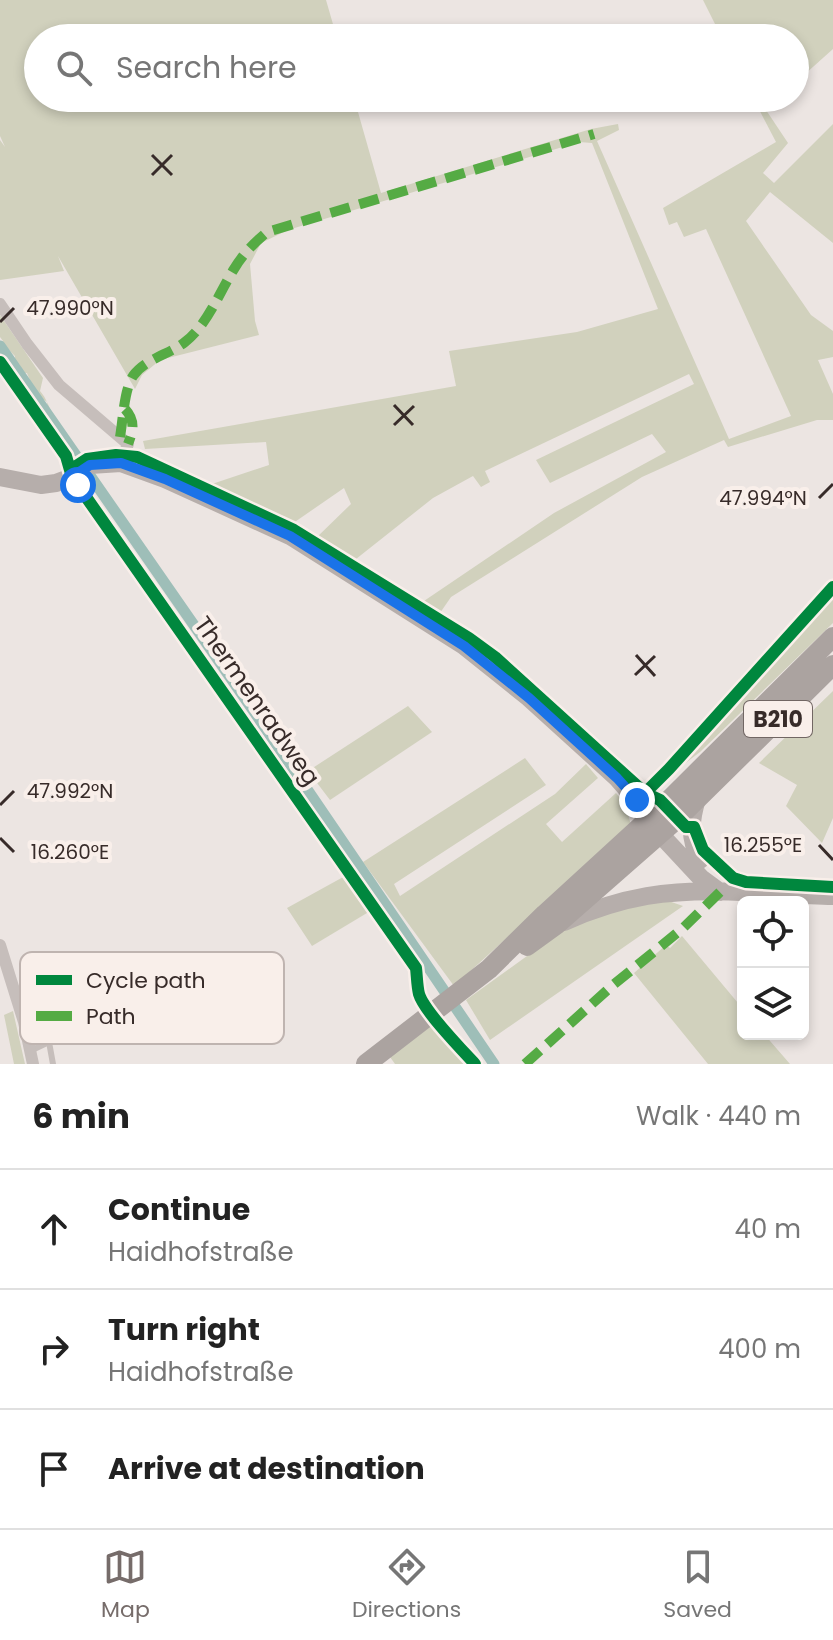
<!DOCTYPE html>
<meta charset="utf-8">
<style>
:root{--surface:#fff;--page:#f6f6f6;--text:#222;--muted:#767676;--line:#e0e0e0;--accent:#766c6a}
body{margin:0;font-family:Poppins,sans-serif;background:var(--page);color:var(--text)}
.controls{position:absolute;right:24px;bottom:24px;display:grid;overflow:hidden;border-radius:12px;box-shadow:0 4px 12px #0003}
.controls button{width:72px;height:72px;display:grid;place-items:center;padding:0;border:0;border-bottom:2px solid var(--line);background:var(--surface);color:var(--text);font:40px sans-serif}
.stop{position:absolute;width:24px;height:24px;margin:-18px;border:6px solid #1a73e8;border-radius:50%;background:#fff}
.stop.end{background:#1a73e8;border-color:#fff;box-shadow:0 2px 8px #0008}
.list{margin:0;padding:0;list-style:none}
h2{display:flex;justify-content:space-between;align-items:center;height:104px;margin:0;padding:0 32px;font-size:34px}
h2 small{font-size:26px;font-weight:400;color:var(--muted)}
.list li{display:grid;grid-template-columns:52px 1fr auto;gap:24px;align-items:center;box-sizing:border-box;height:120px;padding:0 32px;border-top:2px solid var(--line)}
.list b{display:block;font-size:30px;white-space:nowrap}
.list p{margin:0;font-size:26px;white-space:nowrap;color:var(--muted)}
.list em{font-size:26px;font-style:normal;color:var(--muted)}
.icon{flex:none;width:44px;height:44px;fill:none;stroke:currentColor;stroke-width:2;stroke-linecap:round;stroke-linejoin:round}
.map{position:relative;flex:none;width:833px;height:1064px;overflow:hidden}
.search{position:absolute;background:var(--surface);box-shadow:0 4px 12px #0003;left:24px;right:24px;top:24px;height:88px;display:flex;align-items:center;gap:20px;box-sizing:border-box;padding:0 28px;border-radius:44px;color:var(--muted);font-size:30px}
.sheet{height:464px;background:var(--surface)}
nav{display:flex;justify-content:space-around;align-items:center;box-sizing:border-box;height:112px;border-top:2px solid var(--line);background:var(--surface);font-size:22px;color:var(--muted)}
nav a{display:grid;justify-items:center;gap:4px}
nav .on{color:var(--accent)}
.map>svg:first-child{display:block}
.green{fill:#d1d1bd}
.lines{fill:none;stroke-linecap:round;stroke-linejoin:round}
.canal{stroke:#9ebeb8;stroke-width:11}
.lane{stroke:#c6bebb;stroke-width:6}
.street{stroke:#c6bebb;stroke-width:12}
.secondary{stroke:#b6aeab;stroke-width:18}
.primary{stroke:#aba3a0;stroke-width:20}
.quiet{stroke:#55ab44;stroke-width:10;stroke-dasharray:20 10;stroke-linecap:butt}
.cycleway-casing{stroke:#f9efea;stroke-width:17}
.cycleway{stroke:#00873e;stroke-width:12}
.route{stroke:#1a73e8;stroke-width:10}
.ticks{fill:none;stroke:#372b29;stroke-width:3}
.labels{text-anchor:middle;stroke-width:8;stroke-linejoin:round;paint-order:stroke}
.shield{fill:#f9efea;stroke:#716663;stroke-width:2}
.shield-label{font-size:22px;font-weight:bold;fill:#372b29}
.street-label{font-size:24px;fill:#372b29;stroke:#f9efea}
.key{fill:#f9efea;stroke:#bfb4b0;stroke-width:2}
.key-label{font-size:22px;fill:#372b29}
.ticks-label{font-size:20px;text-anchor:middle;fill:#372b29;stroke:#f9efea;stroke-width:8;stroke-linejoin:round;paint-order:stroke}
</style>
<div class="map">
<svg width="833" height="1064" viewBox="0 0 833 1064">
<rect width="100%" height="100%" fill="#ece5e2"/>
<path class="green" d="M0 0H326L337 38H38V98H354L381 193 591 129 618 124 619 130 597 141 729 439 791 416 706 229 684 237 677 222 669 225 663 208 776 142 753 98H779L766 110 788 143 763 173 774 183 833 124V243L770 192 746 221 811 315 833 331V357L818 360 833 394V420H817L728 447 724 440 642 477 451 597 440 613 421 603 554 513 666 452 652 434 550 483 536 460 694 384 689 374 485 471 490 482 481 487 473 476 433 498 351 563 315 539 351 504 344 488 289 526 206 486 269 465 266 442 145 449 143 441 456 386 449 351 577 332 658 309 592 143 579 142 288 230 261 243 250 264 255 321 259 335 160 360 142 375 135 389 58 256 64 271 0 280V140L5 147 0 136Z
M703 0H833V49L795 83V38H722Z
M0 315 43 378 40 391C47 399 48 406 53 414 62 430 72 446 85 458L75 465 0 359V351L76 459 78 458 48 413 47 402 35 393 27 373H23L19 364 15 363V356L2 343 3 341 0 337Z
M833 579V623L700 752 679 768 748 687 739 679Z
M833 691V818L822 843 786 806 797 785 759 763Z
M408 706 432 732 330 800 308 771Z
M525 758 546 785 394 884 400 896 555 794 586 764 598 778 546 824 562 842 616 793 625 804 631 825 454 986 363 862Z
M345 876 372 910 312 946 287 908Z
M660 898 683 906 490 1040 466 1000 563 930 592 915Z
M682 936 743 1009V1034H764L790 1064H708L634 973 666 945 670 948Z
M13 1011 25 1064H14L4 1015Z
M432 1025 466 1064H395L390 1057Z"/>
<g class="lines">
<path class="canal" d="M0 346 264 726 494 1064"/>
<path class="lane" d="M30 1051 49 1042 53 1064"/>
<path class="street" d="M0 304 27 344 59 385 128 444 121 463
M0 945 24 1022 33 1064"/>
<path class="secondary" d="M0 477 41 485 56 483 72 477 90 465 121 463 165 479 290 536 464 646 529 698 617 778 651 817 660 834 701 878 720 892
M697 799C690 822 689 838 700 860
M564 922C591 910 618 901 647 896 708 886 772 895 833 896"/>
<path class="primary" d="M527 946 556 925 678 818 833 665
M366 1064 489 969 545 914 665 804 833 637"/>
<path class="quiet" d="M125 409C136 421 133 431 128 444
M120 437C123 420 124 390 133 376 145 359 170 354 185 342 208 324 219 293 234 269 243 254 254 243 267 232L594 134
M525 1064 613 985 682 929 720 892"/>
<g class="cycleway-casing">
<path id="cycleway" d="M0 362 66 456 72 477 416 968C417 976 417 986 419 994 424 1011 461 1049 475 1064
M70 470 87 459 116 455 137 457 294 530 469 638 495 657 645 793 660 800 686 827H694L703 850 733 878 746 882 833 887
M645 793 669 769 833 587"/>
</g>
<use href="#cycleway" class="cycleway"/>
</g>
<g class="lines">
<path class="route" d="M78 485 72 477 90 465 121 463 165 479 290 536 464 646 529 698 617 778 637 800"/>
</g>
<path class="ticks" d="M152 155 172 175M152 175 172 155M0 322 14 308M394 405 413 425M394 425 414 406M819 498 833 484M636 655 655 676M635 675 655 656M0 805 14 791M0 838 14 852M819 845 833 860"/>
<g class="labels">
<rect class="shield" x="744" y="701" width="68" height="36" rx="6"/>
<g class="shield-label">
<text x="778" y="727">B210</text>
</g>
<g class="street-label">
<text transform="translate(257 701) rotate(55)" y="8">Thermenradweg</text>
</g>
</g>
<rect x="20" y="952" width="264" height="92" rx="12" class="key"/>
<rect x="36" y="975" width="36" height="10" fill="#00873e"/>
<rect x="36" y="1011" width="36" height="10" fill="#55ab44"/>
<g class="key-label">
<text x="86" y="988">Cycle path</text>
<text x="86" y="1024">Path</text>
</g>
<g class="ticks-label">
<text x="70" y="315">47.990°N</text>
<text x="763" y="505">47.994°N</text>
<text x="70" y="798">47.992°N</text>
<text x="763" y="852">16.255°E</text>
<text x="70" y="859">16.260°E</text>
</g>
</svg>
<div class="controls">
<button><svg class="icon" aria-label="locate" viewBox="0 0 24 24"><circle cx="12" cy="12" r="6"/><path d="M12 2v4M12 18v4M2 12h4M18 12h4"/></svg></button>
<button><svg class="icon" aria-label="layers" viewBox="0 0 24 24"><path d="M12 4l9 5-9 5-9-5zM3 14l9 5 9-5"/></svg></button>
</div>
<div class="stop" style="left:78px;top:485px"></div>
<div class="stop end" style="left:637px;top:800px"></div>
<div class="search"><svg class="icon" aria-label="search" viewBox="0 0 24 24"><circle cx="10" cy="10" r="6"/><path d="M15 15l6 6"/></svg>Search here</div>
</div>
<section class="sheet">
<h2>6 min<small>Walk · 440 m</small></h2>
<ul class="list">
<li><svg class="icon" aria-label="ahead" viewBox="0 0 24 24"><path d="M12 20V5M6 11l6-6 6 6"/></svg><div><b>Continue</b><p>Haidhofstraße</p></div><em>40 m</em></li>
<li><svg class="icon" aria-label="right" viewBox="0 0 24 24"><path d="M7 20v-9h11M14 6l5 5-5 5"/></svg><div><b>Turn right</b><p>Haidhofstraße</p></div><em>400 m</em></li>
<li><svg class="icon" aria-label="arrive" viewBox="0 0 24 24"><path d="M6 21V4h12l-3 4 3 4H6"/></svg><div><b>Arrive at destination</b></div></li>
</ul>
</section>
<nav>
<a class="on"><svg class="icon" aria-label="map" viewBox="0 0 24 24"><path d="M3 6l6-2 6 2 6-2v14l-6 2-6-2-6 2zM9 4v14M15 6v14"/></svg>Map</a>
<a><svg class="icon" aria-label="directions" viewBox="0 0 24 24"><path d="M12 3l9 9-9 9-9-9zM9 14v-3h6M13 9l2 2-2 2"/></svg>Directions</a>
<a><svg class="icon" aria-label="saved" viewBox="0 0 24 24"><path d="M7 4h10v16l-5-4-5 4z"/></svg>Saved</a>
</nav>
